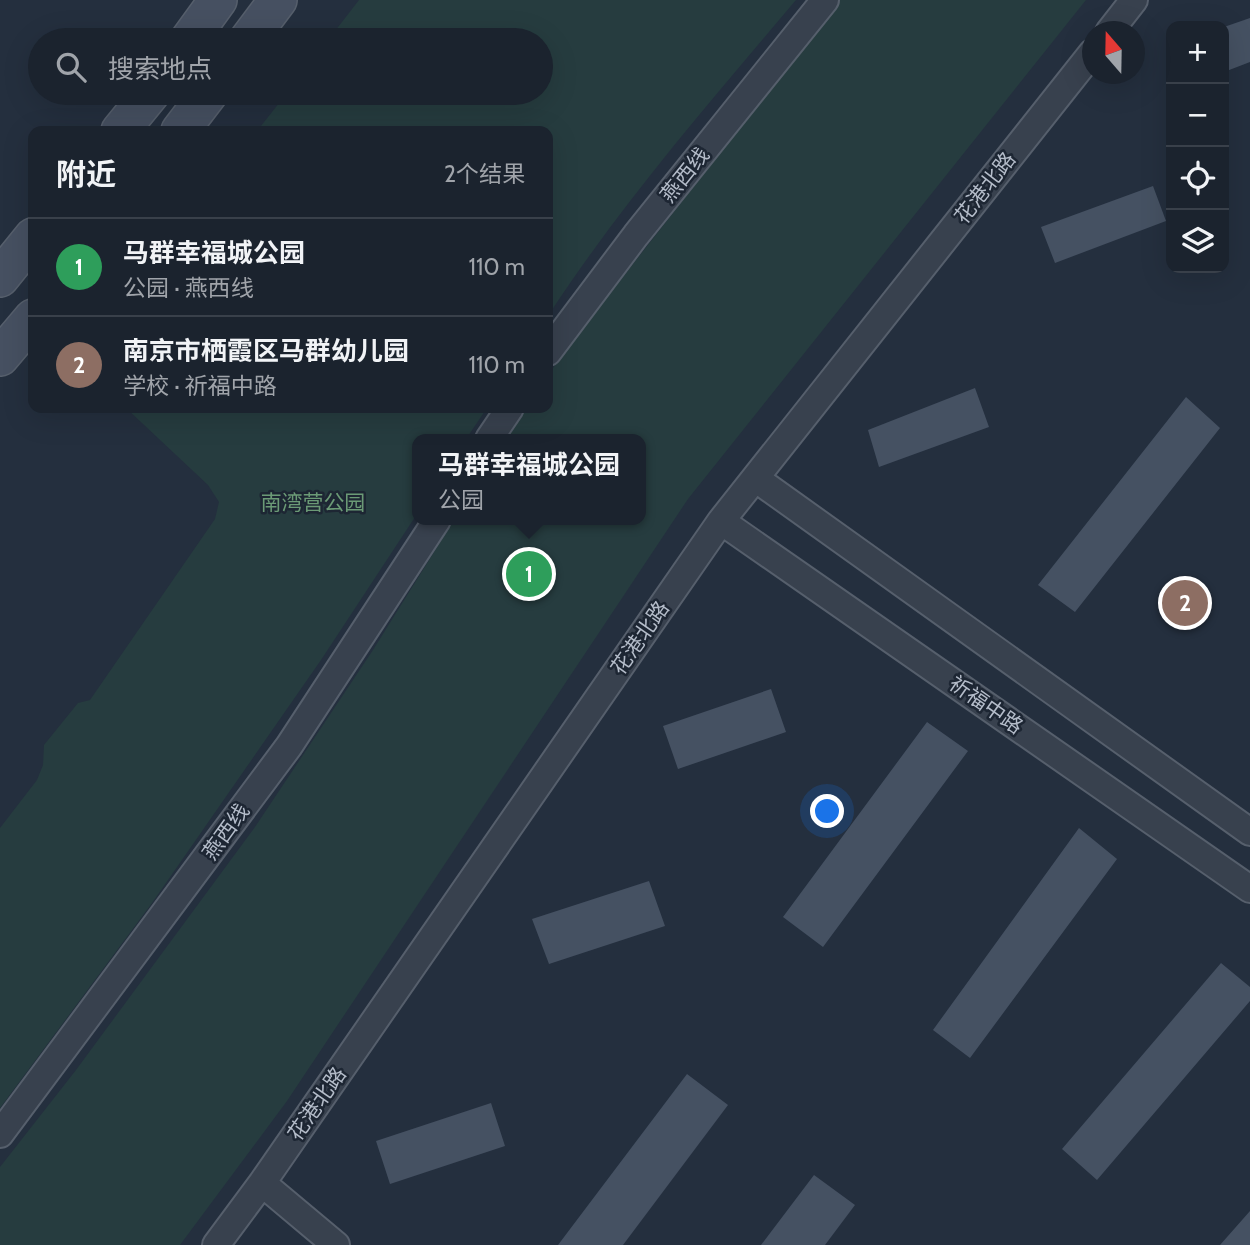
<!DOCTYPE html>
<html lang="zh">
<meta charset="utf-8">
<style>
:root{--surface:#1b232e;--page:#242b36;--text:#f1f3f6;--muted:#a0a4aa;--line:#39404a;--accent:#8ab4f8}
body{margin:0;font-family:Cabin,"Noto Sans SC",sans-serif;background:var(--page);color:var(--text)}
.controls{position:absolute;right:21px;top:21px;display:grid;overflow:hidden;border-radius:14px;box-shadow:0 7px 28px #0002}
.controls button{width:63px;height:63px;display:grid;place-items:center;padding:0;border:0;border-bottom:2px solid var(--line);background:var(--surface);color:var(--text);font:35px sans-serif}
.compass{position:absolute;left:1082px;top:21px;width:63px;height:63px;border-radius:50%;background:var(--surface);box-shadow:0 7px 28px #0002;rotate:340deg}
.you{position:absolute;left:828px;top:812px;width:24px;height:24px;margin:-18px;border:5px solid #fff;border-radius:50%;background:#1a73e8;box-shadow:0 0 0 10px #1a73e833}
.badge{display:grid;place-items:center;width:46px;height:46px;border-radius:50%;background:var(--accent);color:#fff;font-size:23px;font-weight:700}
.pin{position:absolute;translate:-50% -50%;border:4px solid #fff;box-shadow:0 2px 7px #0006}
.popup{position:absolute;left:412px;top:434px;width:234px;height:91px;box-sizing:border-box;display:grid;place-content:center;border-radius:14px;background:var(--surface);filter:drop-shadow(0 2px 5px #0005);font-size:23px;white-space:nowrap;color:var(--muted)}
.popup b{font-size:26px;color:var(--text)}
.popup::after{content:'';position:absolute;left:50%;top:100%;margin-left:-14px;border:14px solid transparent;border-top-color:var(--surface)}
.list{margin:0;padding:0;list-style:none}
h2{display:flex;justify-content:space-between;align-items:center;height:91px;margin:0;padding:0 28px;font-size:30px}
h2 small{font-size:23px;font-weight:400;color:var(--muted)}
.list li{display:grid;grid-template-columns:46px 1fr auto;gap:21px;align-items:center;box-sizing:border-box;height:98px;padding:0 28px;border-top:2px solid var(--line)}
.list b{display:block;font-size:26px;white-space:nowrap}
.list p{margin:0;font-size:23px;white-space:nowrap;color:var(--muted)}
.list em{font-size:23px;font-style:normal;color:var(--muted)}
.icon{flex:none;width:38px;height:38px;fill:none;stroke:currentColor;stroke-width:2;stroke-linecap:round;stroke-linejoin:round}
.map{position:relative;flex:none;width:1250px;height:1245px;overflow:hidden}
.search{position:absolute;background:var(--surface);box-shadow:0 7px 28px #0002;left:28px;top:28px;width:525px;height:77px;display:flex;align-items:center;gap:18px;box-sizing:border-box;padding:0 24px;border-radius:38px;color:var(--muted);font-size:26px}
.panel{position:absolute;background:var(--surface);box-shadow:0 7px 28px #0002;left:28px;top:126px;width:525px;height:287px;border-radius:14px}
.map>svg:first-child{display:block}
.green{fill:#263c3f}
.building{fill:#455162}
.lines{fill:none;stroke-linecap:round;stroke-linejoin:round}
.street-casing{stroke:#565f6c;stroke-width:30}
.secondary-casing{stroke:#565f6c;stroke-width:40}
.street{stroke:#38414e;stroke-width:26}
.secondary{stroke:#465061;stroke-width:37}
.labels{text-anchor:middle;stroke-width:5;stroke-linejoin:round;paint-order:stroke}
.street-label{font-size:21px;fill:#b4bcc9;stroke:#1d2633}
.park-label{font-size:21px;fill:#6b9a76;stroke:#1d2633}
</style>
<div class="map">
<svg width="1250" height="1245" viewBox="0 0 1250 1245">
<rect width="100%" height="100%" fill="#242f3e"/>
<path class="green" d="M359 0H796C710 102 621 204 548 316V131H257L287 93H541V40H328Z
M840 0H1086L688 499 287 1101 180 1245H0V1167L76 1070 255 827 373 650 454 520H641V439H506L526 408H548V376L560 357Z
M126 408H487L466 439H417V514L321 660 152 903 0 1108V828L37 780 43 765 44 745 78 703 90 700 215 519 219 502 208 485Z"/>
<path class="building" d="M1250 18V62L1224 72V27Z
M1153 186 1166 221 1055 263 1041 227Z
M975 388 989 427 879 467 868 430Z
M1186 397 1220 428 1075 612 1038 585Z
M771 689 786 732 678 769 663 726Z
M927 722 968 751 823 947 783 917Z
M1079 828 1117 859 970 1058 933 1030Z
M649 881 665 926 549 964 532 919Z
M1221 963 1250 987V1001L1097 1180 1062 1149Z
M687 1074 728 1105 623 1245H558Z
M491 1103 505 1146 390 1184 376 1141Z
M814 1175 855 1205 825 1245H761Z
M1250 1211V1245H1220Z"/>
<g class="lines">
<g class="street-casing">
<path id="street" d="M1109 32 1134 0
M548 352 636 235 825 0
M489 439 510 408
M755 478 1250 832
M721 521 1250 889
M0 1134 289 746 437 520
M262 1183 336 1245
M216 1245 262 1183 721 521 1092 53"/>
</g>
<g class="secondary-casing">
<path id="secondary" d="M189 40 218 0
M248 40 278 0
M120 131 151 93
M180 131 209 93
M0 278 33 237
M0 357 33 318"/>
</g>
<use href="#street" class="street"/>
<use href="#secondary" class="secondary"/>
</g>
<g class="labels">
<g class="street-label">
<text transform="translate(685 175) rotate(-51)" y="7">燕西线</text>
<text transform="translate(985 188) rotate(-52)" y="7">花港北路</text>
<text transform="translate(640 638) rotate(-55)" y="7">花港北路</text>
<text transform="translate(986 705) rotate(35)" y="7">祈福中路</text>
<text transform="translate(226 832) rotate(-54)" y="7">燕西线</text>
<text transform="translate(317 1104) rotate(-55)" y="7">花港北路</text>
</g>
<g class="park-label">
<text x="313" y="510">南湾营公园</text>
</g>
</g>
</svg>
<div class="controls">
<button>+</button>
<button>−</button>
<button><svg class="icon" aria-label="locate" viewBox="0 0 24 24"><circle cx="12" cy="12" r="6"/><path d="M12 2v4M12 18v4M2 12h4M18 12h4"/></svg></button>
<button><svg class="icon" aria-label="layers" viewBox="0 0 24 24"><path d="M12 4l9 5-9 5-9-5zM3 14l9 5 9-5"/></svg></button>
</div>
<svg class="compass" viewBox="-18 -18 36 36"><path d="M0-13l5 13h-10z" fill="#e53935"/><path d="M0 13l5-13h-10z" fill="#a0a4aa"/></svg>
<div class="you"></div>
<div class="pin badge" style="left:529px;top:574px;background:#2e9e5b">1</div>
<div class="popup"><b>马群幸福城公园</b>公园</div>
<div class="pin badge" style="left:1185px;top:603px;background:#8d6e63">2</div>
<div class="search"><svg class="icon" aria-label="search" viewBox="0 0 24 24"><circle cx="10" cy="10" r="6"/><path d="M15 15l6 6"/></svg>搜索地点</div>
<section class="panel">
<h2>附近<small>2个结果</small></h2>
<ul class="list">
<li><span class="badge" style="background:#2e9e5b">1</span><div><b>马群幸福城公园</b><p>公园 · 燕西线</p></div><em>110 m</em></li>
<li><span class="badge" style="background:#8d6e63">2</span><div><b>南京市栖霞区马群幼儿园</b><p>学校 · 祈福中路</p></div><em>110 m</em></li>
</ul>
</section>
</div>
